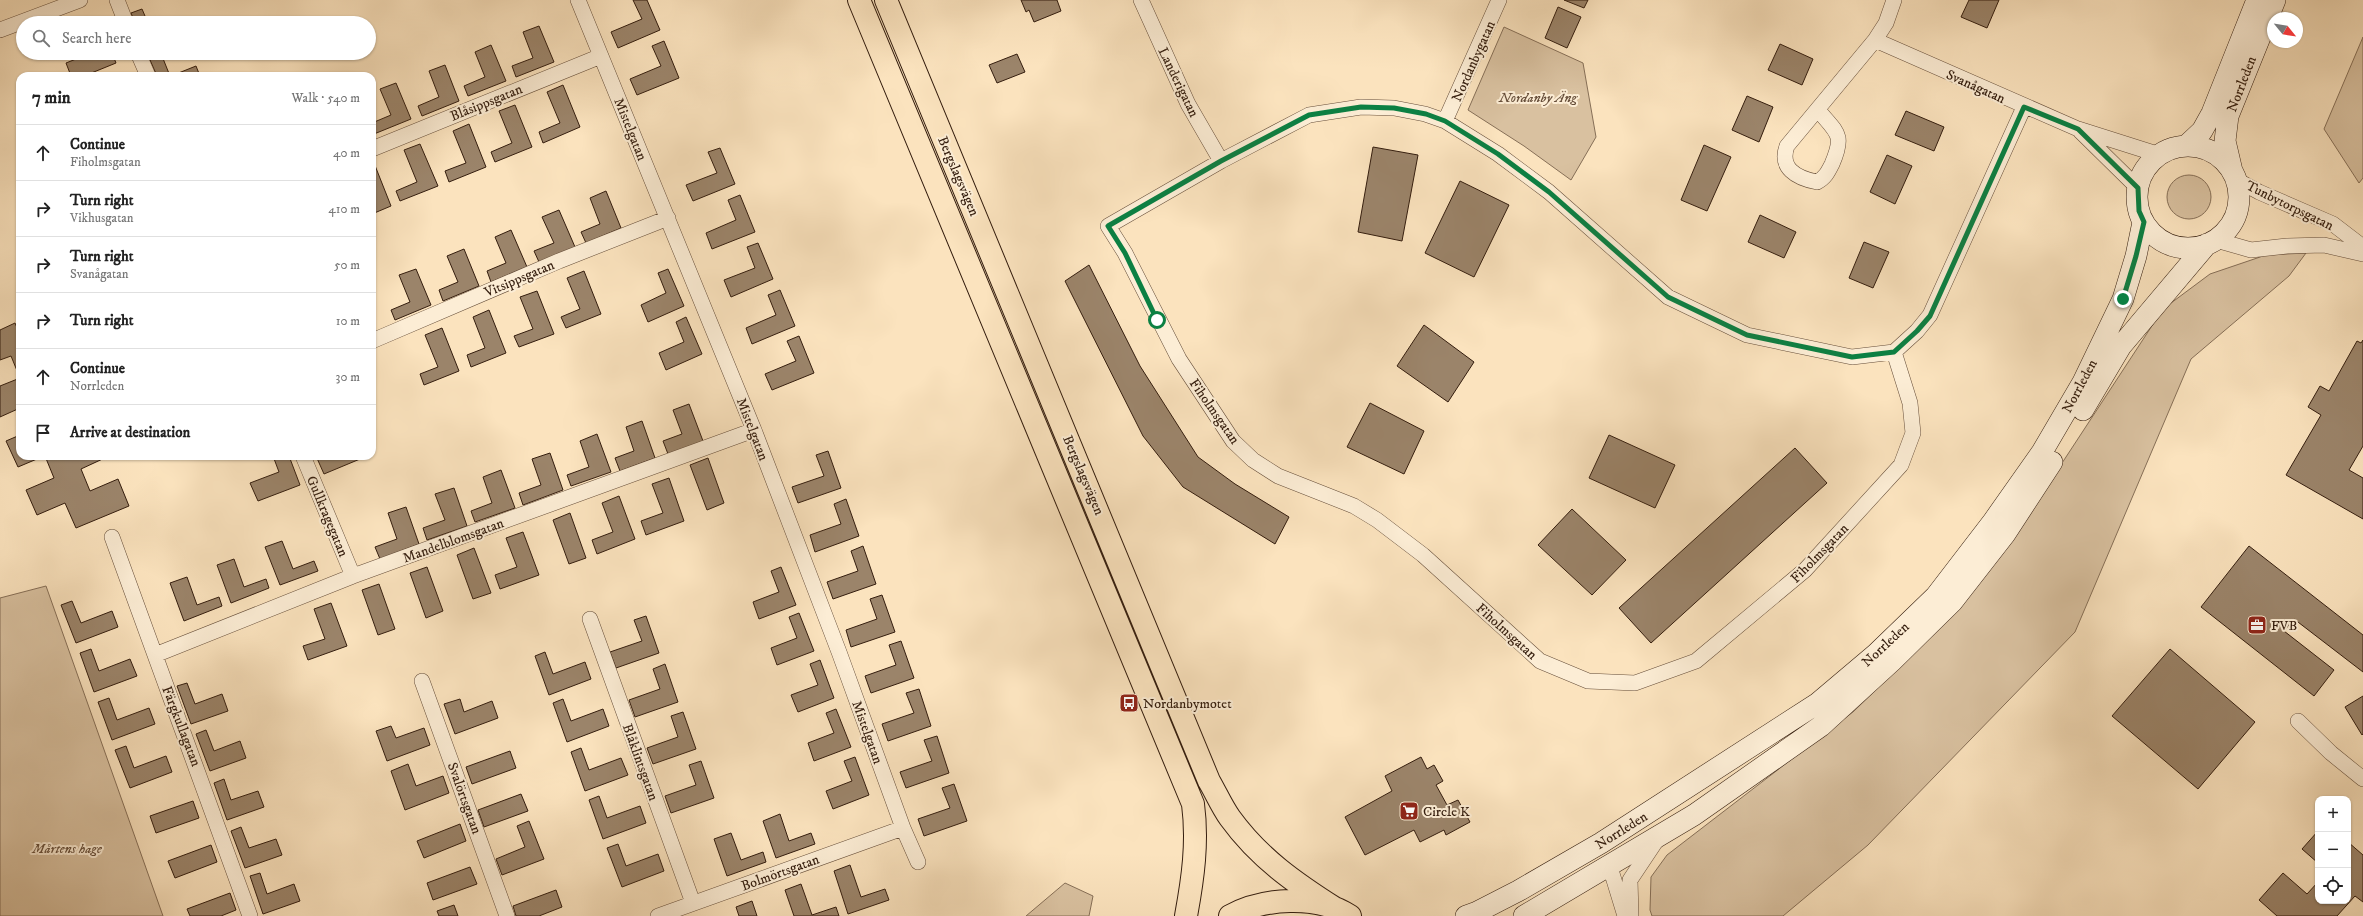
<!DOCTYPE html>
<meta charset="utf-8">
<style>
:root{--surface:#fff;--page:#f6f6f6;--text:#222;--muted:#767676;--line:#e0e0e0}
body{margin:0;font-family:"IM FELL DW Pica",serif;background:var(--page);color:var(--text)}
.controls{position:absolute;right:12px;bottom:12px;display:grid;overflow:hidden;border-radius:8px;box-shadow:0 1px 3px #0004}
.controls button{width:36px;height:36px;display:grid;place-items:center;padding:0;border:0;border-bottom:1px solid var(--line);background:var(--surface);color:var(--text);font:20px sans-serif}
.compass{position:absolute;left:2267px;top:12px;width:36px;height:36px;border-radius:50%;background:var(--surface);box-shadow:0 1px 3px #0004;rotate:120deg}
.stop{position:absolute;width:12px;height:12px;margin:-9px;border:3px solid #0b8043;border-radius:50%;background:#fff}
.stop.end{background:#0b8043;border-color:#fff;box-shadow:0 1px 4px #0008}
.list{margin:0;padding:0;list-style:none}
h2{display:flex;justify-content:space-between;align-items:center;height:52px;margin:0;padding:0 16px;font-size:17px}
h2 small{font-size:13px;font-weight:400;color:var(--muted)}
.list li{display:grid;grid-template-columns:26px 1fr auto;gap:12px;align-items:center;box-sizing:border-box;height:56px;padding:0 16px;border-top:1px solid var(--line)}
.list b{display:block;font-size:15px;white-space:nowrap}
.list p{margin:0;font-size:13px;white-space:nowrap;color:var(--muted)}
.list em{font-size:13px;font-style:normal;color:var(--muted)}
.icon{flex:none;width:22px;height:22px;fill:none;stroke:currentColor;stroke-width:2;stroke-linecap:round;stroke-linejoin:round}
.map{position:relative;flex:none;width:2363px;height:916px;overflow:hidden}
.search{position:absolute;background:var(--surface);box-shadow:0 1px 3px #0004;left:16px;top:16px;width:360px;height:44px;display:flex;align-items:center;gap:10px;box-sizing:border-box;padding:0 14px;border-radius:22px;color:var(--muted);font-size:15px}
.panel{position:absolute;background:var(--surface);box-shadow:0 1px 3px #0004;left:16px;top:72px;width:360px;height:388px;border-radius:12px}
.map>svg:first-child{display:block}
.green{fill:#d9c1a0;stroke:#866f57}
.building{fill:#9b846a;stroke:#341d0e}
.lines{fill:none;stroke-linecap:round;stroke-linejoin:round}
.minor-casing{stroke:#664e3a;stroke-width:16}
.secondary-casing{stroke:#341d0e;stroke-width:22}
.trunk-casing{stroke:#341d0e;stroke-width:24}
.minor{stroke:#fcedd5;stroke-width:15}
.secondary{stroke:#fcedd5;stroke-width:21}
.trunk{stroke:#fbe3be;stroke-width:22}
.route{stroke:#0b8043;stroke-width:5}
.labels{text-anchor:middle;stroke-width:4;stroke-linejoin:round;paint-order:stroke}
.street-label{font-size:14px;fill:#341d0e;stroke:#fcedd5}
.park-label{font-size:14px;font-style:italic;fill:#664e3a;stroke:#fcedd5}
.poi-label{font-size:14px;fill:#341d0e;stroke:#fcedd5;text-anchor:start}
</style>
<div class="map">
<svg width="2363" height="916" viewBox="0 0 2363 916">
<rect width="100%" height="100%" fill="#fbe3be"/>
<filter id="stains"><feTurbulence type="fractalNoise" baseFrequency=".005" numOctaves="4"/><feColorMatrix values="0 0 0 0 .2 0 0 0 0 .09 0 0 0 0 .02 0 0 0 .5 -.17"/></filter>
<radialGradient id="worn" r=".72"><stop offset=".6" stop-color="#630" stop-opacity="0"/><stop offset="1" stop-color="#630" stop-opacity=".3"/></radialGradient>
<path class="green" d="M1504 27 1583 63 1596 137 1571 180 1524 146 1468 110Z
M2363 37V178L2359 183 2324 129Z
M2167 197a22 22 0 1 1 44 0a22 22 0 1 1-44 0Z
M2306 253 2289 276 2191 359 2075 632 1868 845 1783 916H1652L1650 910 1651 877 1667 855 1853 712 1954 614 2026 518 2163 309 2210 274 2266 255Z
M46 586 163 916H0V598Z
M1065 883 1093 896 1089 916H1026Z"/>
<path class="building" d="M633 0H647L660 30 618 48 611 32 642 19Z
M1021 0H1057L1061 11 1034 22 1029 10 1026 12Z
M1564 0H1588L1584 8Z
M1969 0H1999L1987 28 1961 17Z
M1558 7 1581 17 1567 48 1545 38Z
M142 9 148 23H135L131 13Z
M539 26 554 62 516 77 512 66 533 58 523 32Z
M664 41 679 78 637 95 630 79 661 66 652 46Z
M1780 44 1813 59 1802 85 1768 70Z
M491 45 506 81 468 96 464 86 485 77 475 52Z
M91 53H112L116 63 84 76H71L66 63Z
M1017 54 1025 72 997 83 989 65Z
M162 56 170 76H157L150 60Z
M445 65 459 101 422 116 418 106 439 97 429 71Z
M196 66 200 76H171Z
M396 83 411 119 374 134 372 123 391 115 380 89Z
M563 85 580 127 543 143 539 132 560 123 547 92Z
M1747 96 1773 107 1759 142 1732 130Z
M515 105 532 147 495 162 491 152 512 143 499 111Z
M1906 111 1944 127 1934 151 1895 135Z
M469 124 486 167 449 182 445 171 466 163 453 131Z
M420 144 438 186 400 201 396 191 417 182 404 150Z
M1704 145 1731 157 1707 211 1681 200Z
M1373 147 1418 155 1402 241 1358 232Z
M720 148 735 184 693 201 686 185 717 173 708 152Z
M1887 155 1912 166 1895 204 1870 192Z
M374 163 391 206 372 214V164Z
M1460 181 1509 205 1474 277 1425 253Z
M606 191 621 228 586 243 581 232 600 224 590 198Z
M740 195 755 232 712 249 706 233 736 220 728 200Z
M559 210 575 247 539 262 534 251 554 243 542 217Z
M1760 215 1796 232 1784 258 1748 242Z
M511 230 527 267 491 282 487 271 506 263 495 237Z
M1864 242 1889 252 1873 288 1849 278Z
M758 243 773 279 731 297 724 280 755 268 747 247Z
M464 249 479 286 443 301 439 290 458 282 447 256Z
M1089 265 1140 366 1198 457 1235 484 1289 517 1275 544 1183 487 1143 436 1065 281Z
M416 269 431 305 395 320 391 310 410 302 399 275Z
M668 269 684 306 648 322 641 305 666 293 658 273Z
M584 271 601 314 566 328 561 317 580 309 567 278Z
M780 290 795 326 752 344 746 328 776 315 768 295Z
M537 291 554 334 519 347 514 336 533 329 520 297Z
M489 310 506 353 471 367 467 355 485 348 473 317Z
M686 317 702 354 666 370 659 353 684 342 676 322Z
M15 323 20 335V408L0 417V386L20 378 11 356 0 360V330Z
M1424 325 1474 362 1448 402 1397 366Z
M442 328 459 371 424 385 420 374 438 367 425 335Z
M799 336 814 373 772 390 765 374 796 361 787 341Z
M2363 340V446L2349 470 2363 478V519L2286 475 2321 415 2308 407 2320 386 2329 391 2357 341 2361 343Z
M1370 403 1424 431 1404 474 1347 447Z
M689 404 703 441 668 454 663 441 682 434 673 410Z
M642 421 655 458 620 471 615 458 634 451 626 427Z
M597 434 611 472 571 486 567 475 589 467 580 441Z
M20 435V456H44L18 467 6 441Z
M1609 435 1675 465 1655 508 1589 478Z
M1795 448 1827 483 1651 643 1619 608Z
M828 451 841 488 798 503 792 487 824 476 816 455Z
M550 453 563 490 523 505 519 493 541 485 532 459Z
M45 456H109L81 469 90 491 118 479 129 506 76 528 65 503 37 515 26 490 54 478Z
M273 456H289L300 485 258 501 250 483 279 472Z
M316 456H359L360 459 324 474Z
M708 458 724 503 707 510 690 465Z
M501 470 515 508 475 522 471 511 492 503 483 477Z
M669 478 684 521 646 535 641 521 663 513 652 484Z
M454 488 467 526 427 540 423 528 445 520 435 494Z
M619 496 635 539 597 554 592 540 613 532 602 503Z
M846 499 859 536 815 552 810 535 841 524 834 504Z
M406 507 419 544 380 559 375 547 397 539 388 513Z
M1572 509 1626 560 1592 595 1538 545Z
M570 513 586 558 569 564 553 520Z
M523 532 539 575 500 589 495 575 517 567 506 538Z
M282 541 293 569 314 561 318 571 280 585 265 547Z
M863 546 876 584 833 599 827 582 858 571 851 551Z
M2249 546 2363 635V672L2294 619 2284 631 2334 670 2314 696 2201 607Z
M474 548 491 593 473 599 457 555Z
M234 559 244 587 266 579 269 588 231 603 217 565Z
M427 567 443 611 426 618 410 573Z
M781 567 796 605 759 619 753 602 779 592 771 571Z
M187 577 197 605 219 597 222 606 184 621 170 583Z
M379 584 395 629 378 635 362 590Z
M882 595 895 632 851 647 846 630 877 619 870 599Z
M72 601 81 623 112 611 118 627 76 643 61 605Z
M331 603 347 646 308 660 303 646 325 639 314 609Z
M799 613 814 651 777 665 771 648 797 638 789 617Z
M646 616 659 653 616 668 610 652 642 641 634 620Z
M901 641 914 678 871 693 865 676 896 665 889 645Z
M91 649 99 671 130 659 137 676 94 692 80 653Z
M2170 649 2255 722 2198 789 2112 716Z
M545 652 553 674 585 662 591 679 549 695 535 656Z
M820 660 834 698 798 712 791 695 818 685 810 664Z
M665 664 678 702 635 717 629 700 660 689 653 669Z
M187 683 195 704 222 694 228 711 191 724 177 686Z
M919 689 931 726 888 741 882 724 914 713 906 693Z
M2363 696V734L2362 735 2345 707Z
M109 698 117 720 149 708 155 724 112 740 98 702Z
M460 699 464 712 492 701 498 718 455 734 444 704Z
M563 699 571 721 603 709 609 726 567 742 553 703Z
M836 709 851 747 814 761 808 743 834 733 826 713Z
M683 712 696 749 653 764 647 748 678 737 671 716Z
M391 726 396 738 424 728 430 745 387 761 376 731Z
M206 730 214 751 240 741 246 758 210 771 196 734Z
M937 736 949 773 906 788 900 772 932 761 924 740Z
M126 746 134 768 166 756 172 772 130 788 115 750Z
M581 748 589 770 621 758 628 775 585 791 571 752Z
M510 751 516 768 472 784 466 767Z
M855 757 869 795 833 809 826 791 852 781 844 761Z
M1421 757 1427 769 1434 765 1443 781 1436 785 1447 805 1458 800 1470 822 1446 835 1444 830 1420 842 1414 830 1365 855 1345 817 1392 791 1385 776Z
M701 761 714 798 671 813 665 796 696 785 689 765Z
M408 764 416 786 443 776 449 793 405 810 391 771Z
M224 779 231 800 258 791 264 807 227 820 214 783Z
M954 784 967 821 924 836 918 819 950 808 942 788Z
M521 794 528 811 484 827 478 810Z
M599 796 607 818 640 806 646 823 603 839 589 800Z
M193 801 199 818 156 833 150 816Z
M780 814 789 841 811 833 815 844 776 858 763 821Z
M529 821 544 859 502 875 496 859 525 847 517 826Z
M460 824 466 841 424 858 417 841Z
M241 827 249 848 276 839 282 855 245 868 231 831Z
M2318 831V863L2302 849Z
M731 833 741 860 763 852 766 862 727 876 714 839Z
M2348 842 2363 855V902L2355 896 2337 916H2277L2259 900 2283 873 2307 894 2318 882V901H2348Z
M618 844 626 866 658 854 664 871 622 887 607 848Z
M211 845 217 862 175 878 168 861Z
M850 865 861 897 885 889 889 900 848 914 834 871Z
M470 867 477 884 433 900 427 883Z
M260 873 267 894 294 884 300 901 263 914 250 876Z
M801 884 812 915 836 907 839 916H794L785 890Z
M556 890 562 907 539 916H516L513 906Z
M230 893 236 910 221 916H190L187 909Z
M752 901 757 916H739L736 907Z
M454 905 458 916H439L437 911Z"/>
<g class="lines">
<g class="minor-casing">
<path id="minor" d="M117 0 126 23
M578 0 754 430 839 652 903 828 918 862
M1141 0 1188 104 1221 161
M0 30 80 0
M1875 40 2078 129 2160 155
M138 53 148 76
M1818 110C1837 133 1845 134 1832 164 1828 172 1825 178 1817 182 1796 178 1779 168 1787 146L1875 40 1886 23 1894 0
M1445 121 1499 0
M2080 131 2138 188
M372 149 601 56
M2235 179 2259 192 2333 224 2363 247
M2216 240 2251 250 2287 246 2324 245 2363 254
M372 341 559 261 668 218
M1894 352 1910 403 1913 433 1901 465 1805 570 1696 661 1635 683 1588 681 1540 661 1423 555 1377 520 1354 506 1278 476 1253 460 1233 441 1179 359 1125 253 1108 226 1221 161 1309 115 1361 107 1394 108 1425 114 1445 121 1498 154 1549 192 1668 297 1747 335 1852 357 1894 352 1917 331 1930 315 2024 107
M303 456 353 576
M112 537 250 916
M590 619 693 903
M155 655 353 576 754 430
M422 681 507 916
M2298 721 2331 753 2363 779
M1610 867 1625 916
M658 916 903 828
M1631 916 1630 880 1656 841"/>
</g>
<g class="secondary-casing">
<path id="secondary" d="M2186 146 2202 131 2212 113 2257 0
M2137 197a51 51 0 1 1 102 0a51 51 0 1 1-102 0Z
M2232 171 2225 141 2228 116 2275 0
M2083 410 2121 346 2207 244
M1466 916 1477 912 1518 891 1601 843 1818 703 1876 654 1936 596 1992 523 2042 452 2083 382 2123 299 2136 256 2143 222
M1524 916 1694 815 1821 726 1892 661 1952 602 2005 534 2052 462"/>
</g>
<g class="trunk-casing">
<path id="trunk" d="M859 0 1193 804C1198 842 1193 878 1186 916
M886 0 1209 781C1216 793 1222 807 1230 818 1259 858 1295 883 1336 909
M1230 916C1263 898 1317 894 1350 916"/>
</g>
<use href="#minor" class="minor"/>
<use href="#secondary" class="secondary"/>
<use href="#trunk" class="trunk"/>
</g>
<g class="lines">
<path class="route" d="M1157 320 1125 253 1108 226 1221 161 1309 115 1361 107 1394 108 1426 114 1445 121 1498 154 1549 192 1668 297 1747 335 1852 357 1894 352 1917 331 1930 316 2024 107 2078 129 2138 188 2139 211 2144 222 2136 256 2123 299"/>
</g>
<defs>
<g id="office-square" transform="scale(1)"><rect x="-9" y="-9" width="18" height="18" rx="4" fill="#8f2418" stroke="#fcedd5"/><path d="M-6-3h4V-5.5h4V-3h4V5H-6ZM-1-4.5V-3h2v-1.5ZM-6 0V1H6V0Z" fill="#fff"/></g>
<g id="bus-square" transform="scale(1)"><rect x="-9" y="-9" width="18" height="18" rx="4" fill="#8f2418" stroke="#fcedd5"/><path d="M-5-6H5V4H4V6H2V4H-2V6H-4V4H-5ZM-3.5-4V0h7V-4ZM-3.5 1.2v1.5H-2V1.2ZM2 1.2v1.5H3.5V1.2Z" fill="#fff"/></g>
<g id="supermarket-square" transform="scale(1)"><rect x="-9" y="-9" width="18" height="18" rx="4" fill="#8f2418" stroke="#fcedd5"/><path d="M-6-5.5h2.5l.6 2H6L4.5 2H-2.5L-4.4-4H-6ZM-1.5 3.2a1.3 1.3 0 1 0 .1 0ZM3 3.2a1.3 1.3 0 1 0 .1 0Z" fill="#fff"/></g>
</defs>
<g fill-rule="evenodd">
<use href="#office-square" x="2257" y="625"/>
<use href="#bus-square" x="1129" y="703"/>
<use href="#supermarket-square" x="1409" y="811"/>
</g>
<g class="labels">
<g class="street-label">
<text transform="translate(1473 61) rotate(-66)" y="5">Nordanbygatan</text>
<text transform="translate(1179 82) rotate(64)" y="5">Landerigatan</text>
<text transform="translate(2241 84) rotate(-69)" y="5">Norrleden</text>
<text transform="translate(1976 86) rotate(24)" y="5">Svanågatan</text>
<text transform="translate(486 102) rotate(-22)" y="5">Blåsippsgatan</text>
<text transform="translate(631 129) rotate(68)" y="5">Mistelgatan</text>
<text transform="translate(959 176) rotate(67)" y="5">Bergslagsvägen</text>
<text transform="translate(2290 205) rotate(26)" y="5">Tunbytorpsgatan</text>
<text transform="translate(519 278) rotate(-23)" y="5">Vitsippsgatan</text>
<text transform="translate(2079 386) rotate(-62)" y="5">Norrleden</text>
<text transform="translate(1215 411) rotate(55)" y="5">Fiholmsgatan</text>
<text transform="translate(753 429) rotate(69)" y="5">Mistelgatan</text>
<text transform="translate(1084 475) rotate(67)" y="5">Bergslagsvägen</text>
<text transform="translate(328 516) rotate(67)" y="5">Gullkragegatan</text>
<text transform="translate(453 540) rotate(-20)" y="5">Mandelblomsgatan</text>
<text transform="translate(1819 553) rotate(-46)" y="5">Fiholmsgatan</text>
<text transform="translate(1507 631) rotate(42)" y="5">Fiholmsgatan</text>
<text transform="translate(1885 644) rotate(-43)" y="5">Norrleden</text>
<text transform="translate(182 726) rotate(69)" y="5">Färgkullagatan</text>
<text transform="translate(868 732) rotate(70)" y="5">Mistelgatan</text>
<text transform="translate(641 762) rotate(70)" y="5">Blåklintsgatan</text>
<text transform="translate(465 798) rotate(70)" y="5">Svalörtsgatan</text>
<text transform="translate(1621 830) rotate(-32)" y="5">Norrleden</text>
<text transform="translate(780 872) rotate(-20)" y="5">Bolmörtsgatan</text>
</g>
<g class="park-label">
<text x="1538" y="102">Nordanby Äng</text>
<text x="67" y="853">Mårtens hage</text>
</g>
<g class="poi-label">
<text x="2271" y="630">FVB</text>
<text x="1143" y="708">Nordanbymotet</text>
<text x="1423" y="816">Circle K</text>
</g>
</g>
<rect width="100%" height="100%" filter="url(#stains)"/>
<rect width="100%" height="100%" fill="url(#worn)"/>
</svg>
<div class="controls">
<button>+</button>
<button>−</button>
<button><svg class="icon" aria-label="locate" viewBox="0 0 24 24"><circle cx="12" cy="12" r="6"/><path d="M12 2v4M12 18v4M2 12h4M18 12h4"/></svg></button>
</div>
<svg class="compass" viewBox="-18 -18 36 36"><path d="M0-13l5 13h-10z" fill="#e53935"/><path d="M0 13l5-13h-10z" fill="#767676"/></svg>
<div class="stop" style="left:1157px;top:320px"></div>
<div class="stop end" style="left:2123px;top:299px"></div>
<div class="search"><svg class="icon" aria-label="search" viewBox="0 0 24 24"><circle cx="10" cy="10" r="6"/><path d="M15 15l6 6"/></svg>Search here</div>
<section class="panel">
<h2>7 min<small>Walk · 540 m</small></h2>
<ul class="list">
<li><svg class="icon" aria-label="ahead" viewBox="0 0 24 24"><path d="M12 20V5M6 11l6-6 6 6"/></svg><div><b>Continue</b><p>Fiholmsgatan</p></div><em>40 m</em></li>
<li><svg class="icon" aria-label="right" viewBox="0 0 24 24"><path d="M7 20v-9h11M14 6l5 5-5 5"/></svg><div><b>Turn right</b><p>Vikhusgatan</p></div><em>410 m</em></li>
<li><svg class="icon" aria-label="right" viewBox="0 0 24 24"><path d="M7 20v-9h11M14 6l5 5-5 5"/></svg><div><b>Turn right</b><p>Svanågatan</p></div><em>50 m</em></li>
<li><svg class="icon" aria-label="right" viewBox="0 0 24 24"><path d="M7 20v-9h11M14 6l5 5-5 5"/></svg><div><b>Turn right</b></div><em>10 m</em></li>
<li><svg class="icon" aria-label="ahead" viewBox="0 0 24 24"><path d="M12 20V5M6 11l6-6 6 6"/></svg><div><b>Continue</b><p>Norrleden</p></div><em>30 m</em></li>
<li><svg class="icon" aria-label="arrive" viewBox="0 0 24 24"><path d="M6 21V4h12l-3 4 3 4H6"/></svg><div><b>Arrive at destination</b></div></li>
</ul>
</section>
</div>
